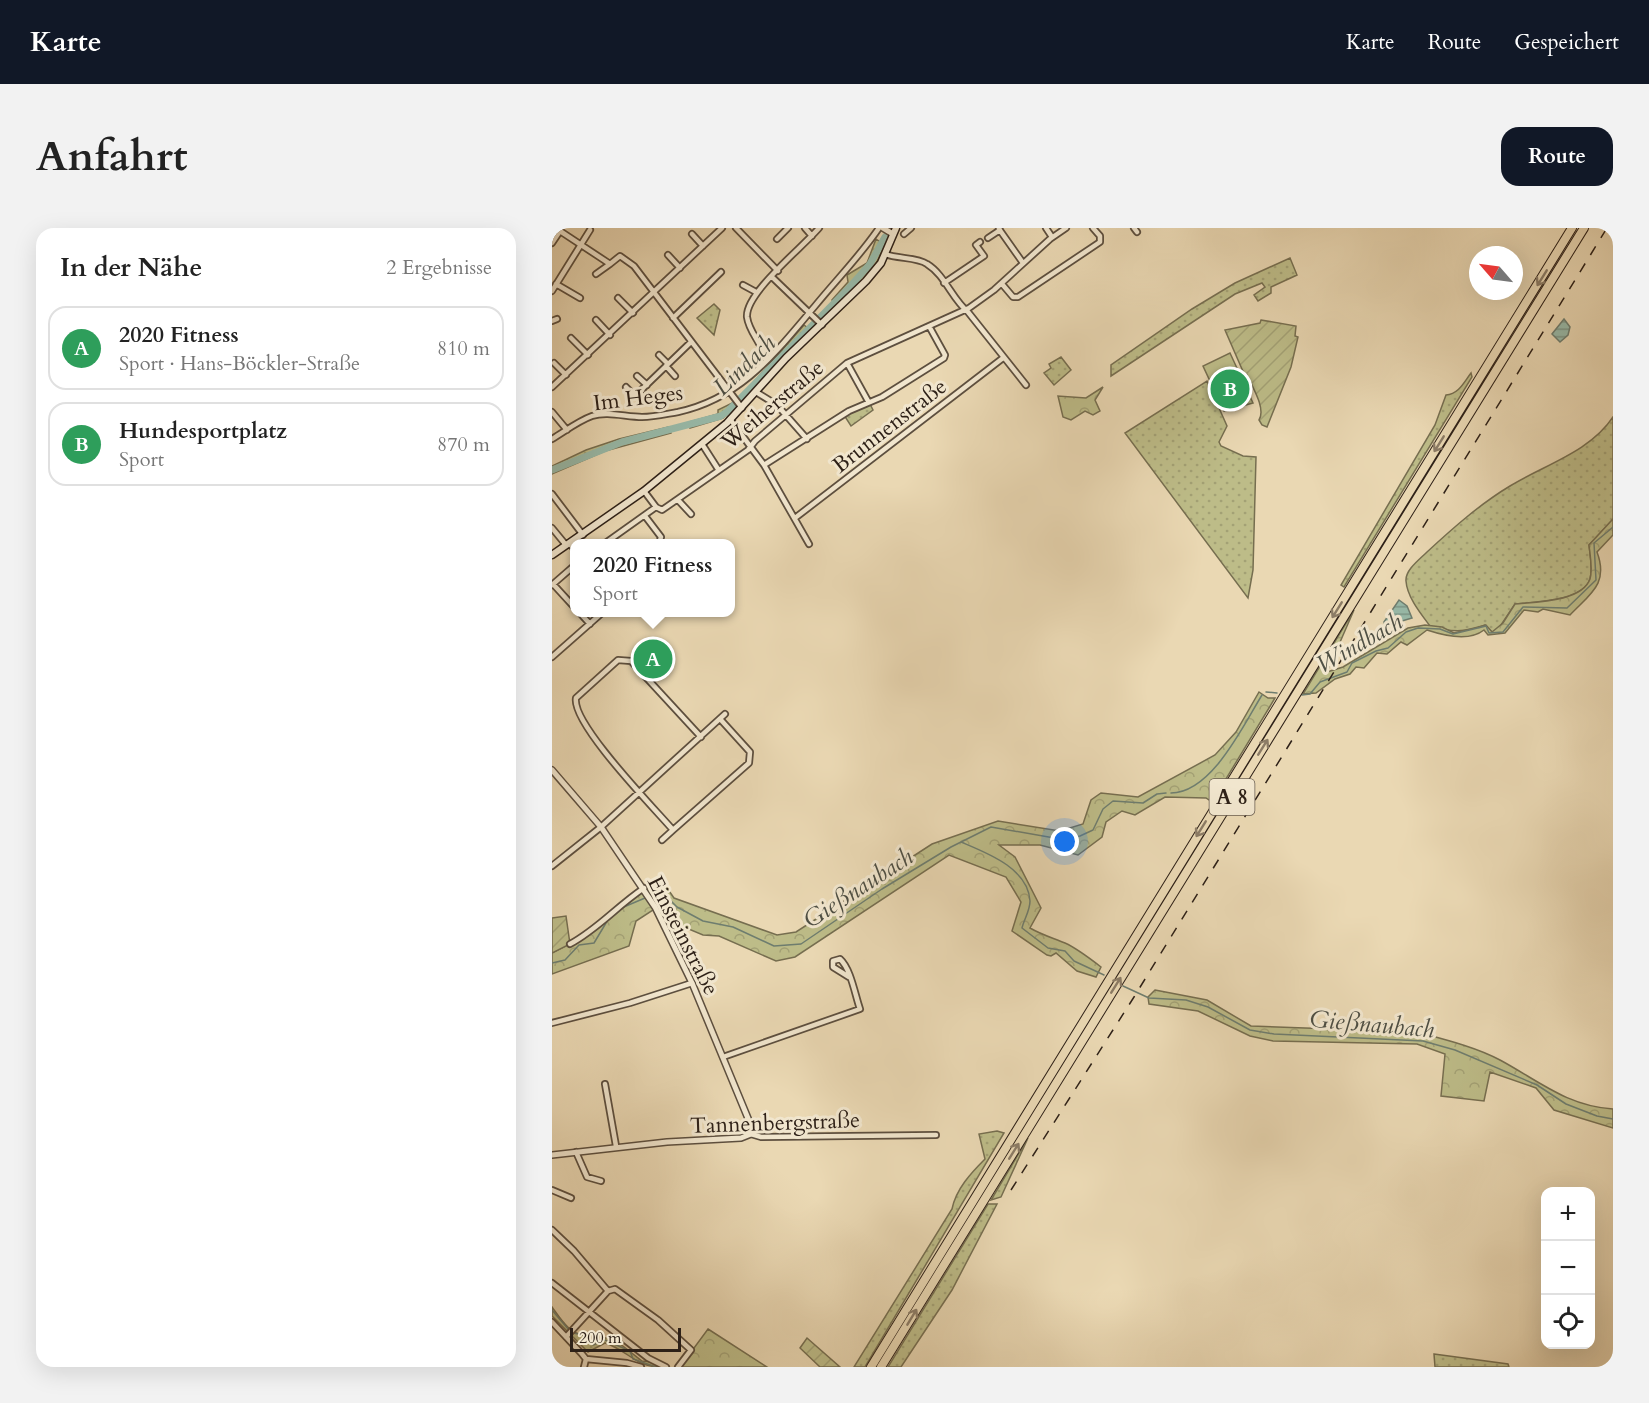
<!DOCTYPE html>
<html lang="de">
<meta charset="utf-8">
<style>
:root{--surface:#fff;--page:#f2f2f2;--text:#222;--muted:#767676;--line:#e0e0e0;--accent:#111827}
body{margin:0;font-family:Cardo,serif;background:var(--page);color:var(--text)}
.controls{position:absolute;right:18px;bottom:18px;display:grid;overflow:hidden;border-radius:12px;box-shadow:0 6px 24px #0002}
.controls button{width:54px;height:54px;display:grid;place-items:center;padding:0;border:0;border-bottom:2px solid var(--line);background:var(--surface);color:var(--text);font:30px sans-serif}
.compass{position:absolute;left:917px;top:18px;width:54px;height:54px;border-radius:50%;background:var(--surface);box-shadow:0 6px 24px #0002;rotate:298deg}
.scale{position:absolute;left:18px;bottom:15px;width:111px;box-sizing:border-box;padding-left:6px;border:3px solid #2e2118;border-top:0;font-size:16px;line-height:21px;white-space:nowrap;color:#2e2118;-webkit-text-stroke:4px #f1e6ce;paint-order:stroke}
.you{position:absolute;left:513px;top:614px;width:21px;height:21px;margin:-15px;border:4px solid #fff;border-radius:50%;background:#1a73e8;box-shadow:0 0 0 9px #1a73e833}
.badge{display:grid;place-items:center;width:39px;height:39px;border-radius:50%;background:var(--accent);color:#fff;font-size:20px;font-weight:700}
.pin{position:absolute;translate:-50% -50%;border:3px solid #fff;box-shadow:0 2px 6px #0006}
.popup{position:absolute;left:18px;top:311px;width:165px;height:78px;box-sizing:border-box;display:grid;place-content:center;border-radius:12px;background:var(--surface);filter:drop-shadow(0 2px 4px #0005);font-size:20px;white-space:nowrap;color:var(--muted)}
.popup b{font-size:22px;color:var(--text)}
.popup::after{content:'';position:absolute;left:50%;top:100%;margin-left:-12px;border:12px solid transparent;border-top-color:var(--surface)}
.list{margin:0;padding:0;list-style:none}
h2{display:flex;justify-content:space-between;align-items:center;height:78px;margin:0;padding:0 24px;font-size:26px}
h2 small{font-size:20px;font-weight:400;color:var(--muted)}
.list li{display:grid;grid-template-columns:39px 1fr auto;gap:18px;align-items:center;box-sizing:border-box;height:84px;margin:0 12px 12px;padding:0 12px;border:2px solid var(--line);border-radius:18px}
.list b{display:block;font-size:22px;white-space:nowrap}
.list p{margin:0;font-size:20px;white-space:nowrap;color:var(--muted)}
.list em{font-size:20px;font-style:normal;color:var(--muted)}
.icon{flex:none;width:33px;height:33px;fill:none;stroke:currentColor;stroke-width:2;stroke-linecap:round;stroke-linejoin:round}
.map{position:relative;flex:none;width:1061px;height:1139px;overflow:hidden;border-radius:18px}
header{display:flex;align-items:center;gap:36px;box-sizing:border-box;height:84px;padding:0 30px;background:var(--accent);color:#fff}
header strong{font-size:28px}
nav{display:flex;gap:33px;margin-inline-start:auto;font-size:21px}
.intro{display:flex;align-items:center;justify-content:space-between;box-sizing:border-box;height:144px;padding:0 36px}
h1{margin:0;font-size:42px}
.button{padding:15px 27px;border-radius:18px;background:var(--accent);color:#fff;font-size:21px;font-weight:700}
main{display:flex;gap:36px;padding:0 36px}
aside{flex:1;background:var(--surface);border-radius:18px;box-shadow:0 6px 24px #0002}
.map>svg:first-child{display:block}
.grass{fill:url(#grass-dots);stroke:#766e50;stroke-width:1.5}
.forest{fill:url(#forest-crowns);stroke:#766e50;stroke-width:1.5}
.garden{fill:url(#garden-furrows);stroke:#766e50;stroke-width:1.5}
.pitch{fill:#bdbc88;stroke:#766e50;stroke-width:1.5}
.water{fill:url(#water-rules);stroke:#6e7d6f;stroke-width:1.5}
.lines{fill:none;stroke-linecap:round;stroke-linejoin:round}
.stream{stroke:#6e7d6f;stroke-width:1.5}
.river{stroke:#98baa9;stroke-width:7}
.minor-casing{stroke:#5d4f3f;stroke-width:8}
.tertiary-casing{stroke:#5d4f3f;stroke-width:8}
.secondary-casing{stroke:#2e2118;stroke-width:9}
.motorway-casing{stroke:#2e2118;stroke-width:10}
.minor{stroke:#f1e6ce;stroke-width:4.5}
.tertiary{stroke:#f1e6ce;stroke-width:5}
.secondary{stroke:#f1e6ce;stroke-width:6}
.motorway{stroke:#ead8b3;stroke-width:8}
.rail{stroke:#2e2118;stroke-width:1.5;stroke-dasharray:10 10;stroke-linecap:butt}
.oneway{stroke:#8c7c66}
.labels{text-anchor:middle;stroke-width:6;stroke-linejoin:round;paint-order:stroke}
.shield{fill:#f1e6ce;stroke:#685c4f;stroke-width:1.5}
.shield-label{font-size:21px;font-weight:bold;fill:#2e2118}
.street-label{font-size:22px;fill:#2e2118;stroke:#f1e6ce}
.water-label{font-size:24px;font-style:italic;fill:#4e4f44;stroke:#f1e6ce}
</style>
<header>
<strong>Karte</strong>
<nav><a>Karte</a><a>Route</a><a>Gespeichert</a></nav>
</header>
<div class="intro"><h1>Anfahrt</h1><a class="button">Route</a></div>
<main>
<aside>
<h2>In der Nähe<small>2 Ergebnisse</small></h2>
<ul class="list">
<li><span class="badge" style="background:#2e9e5b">A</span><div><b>2020 Fitness</b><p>Sport · Hans-Böckler-Straße</p></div><em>810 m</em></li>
<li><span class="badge" style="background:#2e9e5b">B</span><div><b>Hundesportplatz</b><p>Sport</p></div><em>870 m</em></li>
</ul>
</aside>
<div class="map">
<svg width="1061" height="1139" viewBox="0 0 1061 1139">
<defs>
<pattern id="grass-dots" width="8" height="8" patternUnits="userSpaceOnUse" patternTransform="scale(1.5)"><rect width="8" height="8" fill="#bdbc88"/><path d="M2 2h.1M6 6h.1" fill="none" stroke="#a3a175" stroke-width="1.8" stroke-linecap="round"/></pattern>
<pattern id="forest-crowns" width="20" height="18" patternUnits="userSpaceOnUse" patternTransform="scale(1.5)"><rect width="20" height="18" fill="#bdbc88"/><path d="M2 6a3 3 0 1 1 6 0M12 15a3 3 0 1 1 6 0" fill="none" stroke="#a3a175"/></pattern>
<pattern id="garden-furrows" width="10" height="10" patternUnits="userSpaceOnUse" patternTransform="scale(1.5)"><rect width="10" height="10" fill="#bdbc88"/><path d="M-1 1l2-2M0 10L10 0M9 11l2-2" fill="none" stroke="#a3a175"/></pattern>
<pattern id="water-rules" width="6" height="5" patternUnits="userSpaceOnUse" patternTransform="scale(1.5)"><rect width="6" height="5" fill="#98baa9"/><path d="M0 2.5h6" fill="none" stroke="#7c9789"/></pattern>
</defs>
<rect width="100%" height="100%" fill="#ead8b3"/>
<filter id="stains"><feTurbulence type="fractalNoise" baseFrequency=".00333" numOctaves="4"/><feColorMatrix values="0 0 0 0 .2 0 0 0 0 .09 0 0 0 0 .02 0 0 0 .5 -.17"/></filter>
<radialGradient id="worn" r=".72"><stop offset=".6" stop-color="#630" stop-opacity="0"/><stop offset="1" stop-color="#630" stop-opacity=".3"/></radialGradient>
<path class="grass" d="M324 11 333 17 321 42 272 92 268 91 282 77 280 72 296 54 295 47 315 35Z
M738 30 745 47 719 59V65L706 73 702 67 713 59 710 55 683 66 559 148V137L640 81 683 55Z
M162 76 168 82 162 107 145 90Z
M252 97 256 100 217 137 219 140 191 172H186Z
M509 129 519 142 502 157 492 145 499 140 497 136Z
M919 145 920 149 792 359 789 357 883 197 894 167C907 166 912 154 919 145Z
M655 153 675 198 667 214 669 218 691 228 704 229 701 342 696 370 573 205Z
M317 174 321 182 299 198 292 187Z
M180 175 181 180 171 190 138 200 137 194 166 186V182Z
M1061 189V291L1037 317C1038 327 1041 341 1038 351 1031 373 983 374 963 376L945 403 940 404 933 397C914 405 897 404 878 398 869 386 855 369 854 353 853 342 868 331 875 324 901 300 928 276 958 258 992 237 1038 224 1061 189Z
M117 199 119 205 53 223 0 246V238L34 222 67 211Z
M445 903 452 905 313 1139H302L400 981C404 961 419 945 433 931L427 906Z
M476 910 449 969 439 972Z
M436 976H445L400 1062 349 1139H336Z
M0 1079C8 1090 18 1107 33 1107L41 1115 58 1108 90 1133 101 1134 108 1139C84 1139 75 1122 53 1115L36 1124 0 1088Z
M882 1126 956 1136 957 1139H883Z"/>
<path class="forest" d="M551 159 543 172 548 183 541 187 533 183 519 192 511 189 506 168 534 170Z
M1061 291V307L1045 324C1057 356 1038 366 1018 387L991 381 986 384 972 382 953 405 936 407 932 402C917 414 890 407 875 402L855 417 849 414 835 426 825 425 812 440 804 439 798 446 783 451 764 465 751 466 802 382 775 444 791 439 856 400 873 397 890 399 902 405 934 397 940 404 951 395 963 376C983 374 1030 374 1038 351 1041 341 1038 327 1037 317Z
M707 464 716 470H723L660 574 654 570 613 569 583 587 570 583 554 594 550 609 526 627 488 617H447L463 629 489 680 478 700C490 707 501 710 513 715 524 720 540 732 549 739L544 749 525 743 504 725 499 728 495 727 460 703 469 674 454 649 397 627 243 729 224 733 167 708 151 707 115 692 107 678 84 693 77 718 0 746V725L40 704 54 688 97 656 102 661 108 658 115 660 122 670 225 707 244 704 380 616 446 593 508 603 531 596 539 572 549 565 586 569 663 527 684 504Z
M603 762 655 772 699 798 865 804C891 811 924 819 948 832 987 853 1015 878 1061 881V900L1002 882 984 860 938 844 932 873 889 868 893 826 865 816 721 813 698 808 646 783 597 776 596 769Z
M156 1101 215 1139H128Z"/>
<path class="garden" d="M709 92 744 98 743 108 746 109 739 139 715 199 710 197 707 192C714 181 701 160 695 147L693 148 673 102 708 95Z
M14 688 18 716 0 725V690Z
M255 1110 288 1139H268L248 1120Z"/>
<path class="pitch" d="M678 125 701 175 672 183 651 138Z"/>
<path class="water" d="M1012 91 1018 99 1016 107 1008 114 1000 106Z
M847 372 855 378 860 390 833 398 832 394Z"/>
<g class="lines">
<path class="stream" d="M714 464 725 465
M750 467 758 466 768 454 795 444 800 435 824 423 836 420 854 404 866 400 888 401 901 406 934 398 937 405 951 404 971 379 1015 380 1044 352 1042 315 1061 299
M619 565C660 565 692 496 710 467
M409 614C435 625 476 640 478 673 478 683 472 691 470 700L496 720 513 723 522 733 552 747
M97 668 112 666 125 679 151 693 181 699 222 718 249 716 330 661 399 619 439 599 508 611 528 608 541 602 551 581 561 573 591 575 605 566 614 565
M67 681 93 670
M0 735 13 732 27 717 42 715 57 690
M571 758 597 770 634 772 656 779 698 802 722 806 871 813 903 822 985 857 1014 876 1045 888 1061 891
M0 1082 17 1102
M21 1105 32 1107 41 1117 53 1112 78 1123 81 1131 104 1139"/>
<path class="river" d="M0 242 70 214 169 188 176 183 295 62 318 36 333 9"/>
<g class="minor-casing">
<path id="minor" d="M184 0 226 43
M253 0 260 8
M494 0 500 9
M582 0 585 4
M447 1 471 35
M140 6 151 18
M352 6 359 0
M436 10 448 2
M225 11 236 0
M0 15 8 3 58 36 68 28 82 38 190 180
M333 26C346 31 365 29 375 36 393 47 400 71 416 84L474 157
M116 27 128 40
M44 46 58 36
M220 49 270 97
M392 55 432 28 424 17 428 14
M4 56 28 70
M450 56 461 69H466L548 14V8L541 0
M191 57 204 64
M0 63 38 2
M66 70 81 85
M121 90 169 44
M44 92 58 107
M0 93 5 91
M19 110 36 127
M107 127 116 136
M213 131C211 116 197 105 195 89 193 65 251 19 267 0
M2 135 14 147
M295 135 316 173
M114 138 123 148
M85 148 95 157
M0 159 170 0
M74 159 83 168 139 114
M204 164 225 177 255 211
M0 184 15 202
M178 191 212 237 257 316
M0 211C12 204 26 193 40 188 55 183 74 189 90 189 102 189 114 186 126 184 190 170 223 125 263 78 285 51 308 28 327 0
M150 216 166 241
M212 237 297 183 330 169 392 130 393 127 377 98
M92 263 104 279
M0 266 31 307
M126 272 139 286
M93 288 109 309 107 316
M243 290 451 130
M0 300 14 317
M17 315 23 322
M52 316 104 279 110 282 196 222 203 213 295 135 417 80 442 62 498 11 514 0
M1 356 23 380
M0 357 23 337
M27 384 38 396
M0 429 51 384
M149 509 79 433 66 432 24 470C19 495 102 580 121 602L197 535 198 524 169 492
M110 612 121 602
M0 638 49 599 173 486
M18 716C46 701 65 678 92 660
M0 795 78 775 140 755
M171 829 308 781C303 767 299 741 288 731L281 733V739L297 749
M53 856 64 918
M199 906 209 909 384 907
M24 924 35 949 49 953
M0 962 19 970
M0 1002 22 1023 56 1063
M0 1055 96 1130 114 1139
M0 1094 30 1126 34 1131 32 1139
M14 1109 56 1063 63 1061 106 1092 139 1122 126 1139
M34 1131 75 1135 89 1139"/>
</g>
<g class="tertiary-casing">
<path id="tertiary" d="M331 0 341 6
M0 542 49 599 103 679 140 755 200 900 199 906 189 910 115 914 0 927"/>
</g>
<g class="secondary-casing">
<path id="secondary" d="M0 327 92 263 175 195 234 130 314 53 329 35 344 0"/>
</g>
<g class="motorway-casing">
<path id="motorway" d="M319 1139 1020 0
M329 1139 1032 0"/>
</g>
<use href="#minor" class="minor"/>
<use href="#tertiary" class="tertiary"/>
<use href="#secondary" class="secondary"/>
<use href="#motorway" class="motorway"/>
<path class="rail" d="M459 962 582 769 1055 0"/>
</g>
<defs><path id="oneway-shaft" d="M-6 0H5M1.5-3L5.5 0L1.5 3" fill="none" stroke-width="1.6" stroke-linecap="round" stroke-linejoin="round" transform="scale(1.5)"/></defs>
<g class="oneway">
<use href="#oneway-shaft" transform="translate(990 50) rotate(122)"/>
<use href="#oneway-shaft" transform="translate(887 216) rotate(122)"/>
<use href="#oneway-shaft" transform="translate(785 382) rotate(122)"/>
<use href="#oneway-shaft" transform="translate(711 519) rotate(-58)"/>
<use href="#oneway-shaft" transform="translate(649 601) rotate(122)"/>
<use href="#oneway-shaft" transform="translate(564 757) rotate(-58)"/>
<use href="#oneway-shaft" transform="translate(462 923) rotate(-58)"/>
<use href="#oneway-shaft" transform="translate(360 1089) rotate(-59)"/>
</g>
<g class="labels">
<rect class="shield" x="657.5" y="551" width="45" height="36" rx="4.5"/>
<g class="shield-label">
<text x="680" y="576">A 8</text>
</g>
<g class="street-label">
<text transform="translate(86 169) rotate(-7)" y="8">Im Heges</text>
<text transform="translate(220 176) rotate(-40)" y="8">Weiherstraße</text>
<text transform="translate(337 197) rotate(-38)" y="8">Brunnenstraße</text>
<text transform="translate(132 707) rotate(63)" y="8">Einsteinstraße</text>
<text transform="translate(223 894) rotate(-2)" y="8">Tannenbergstraße</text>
</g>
<g class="water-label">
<text transform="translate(192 137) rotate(-44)" y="8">Lindach</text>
<text transform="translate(807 415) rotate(-30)" y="8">Windbach</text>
<text transform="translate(306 660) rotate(-33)" y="8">Gießnaubach</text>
<text transform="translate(820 796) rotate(5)" y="8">Gießnaubach</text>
</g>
</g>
<rect width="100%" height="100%" filter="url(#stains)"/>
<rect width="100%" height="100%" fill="url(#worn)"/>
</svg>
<div class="controls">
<button>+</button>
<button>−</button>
<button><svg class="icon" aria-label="locate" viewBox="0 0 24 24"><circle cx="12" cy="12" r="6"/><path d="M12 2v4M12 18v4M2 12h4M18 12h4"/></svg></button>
</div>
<svg class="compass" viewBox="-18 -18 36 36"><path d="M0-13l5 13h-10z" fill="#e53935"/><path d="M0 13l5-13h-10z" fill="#767676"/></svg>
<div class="scale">200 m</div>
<div class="you"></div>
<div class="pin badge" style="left:101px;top:431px;background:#2e9e5b">A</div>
<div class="popup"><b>2020 Fitness</b>Sport</div>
<div class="pin badge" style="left:678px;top:161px;background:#2e9e5b">B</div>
</div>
</main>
